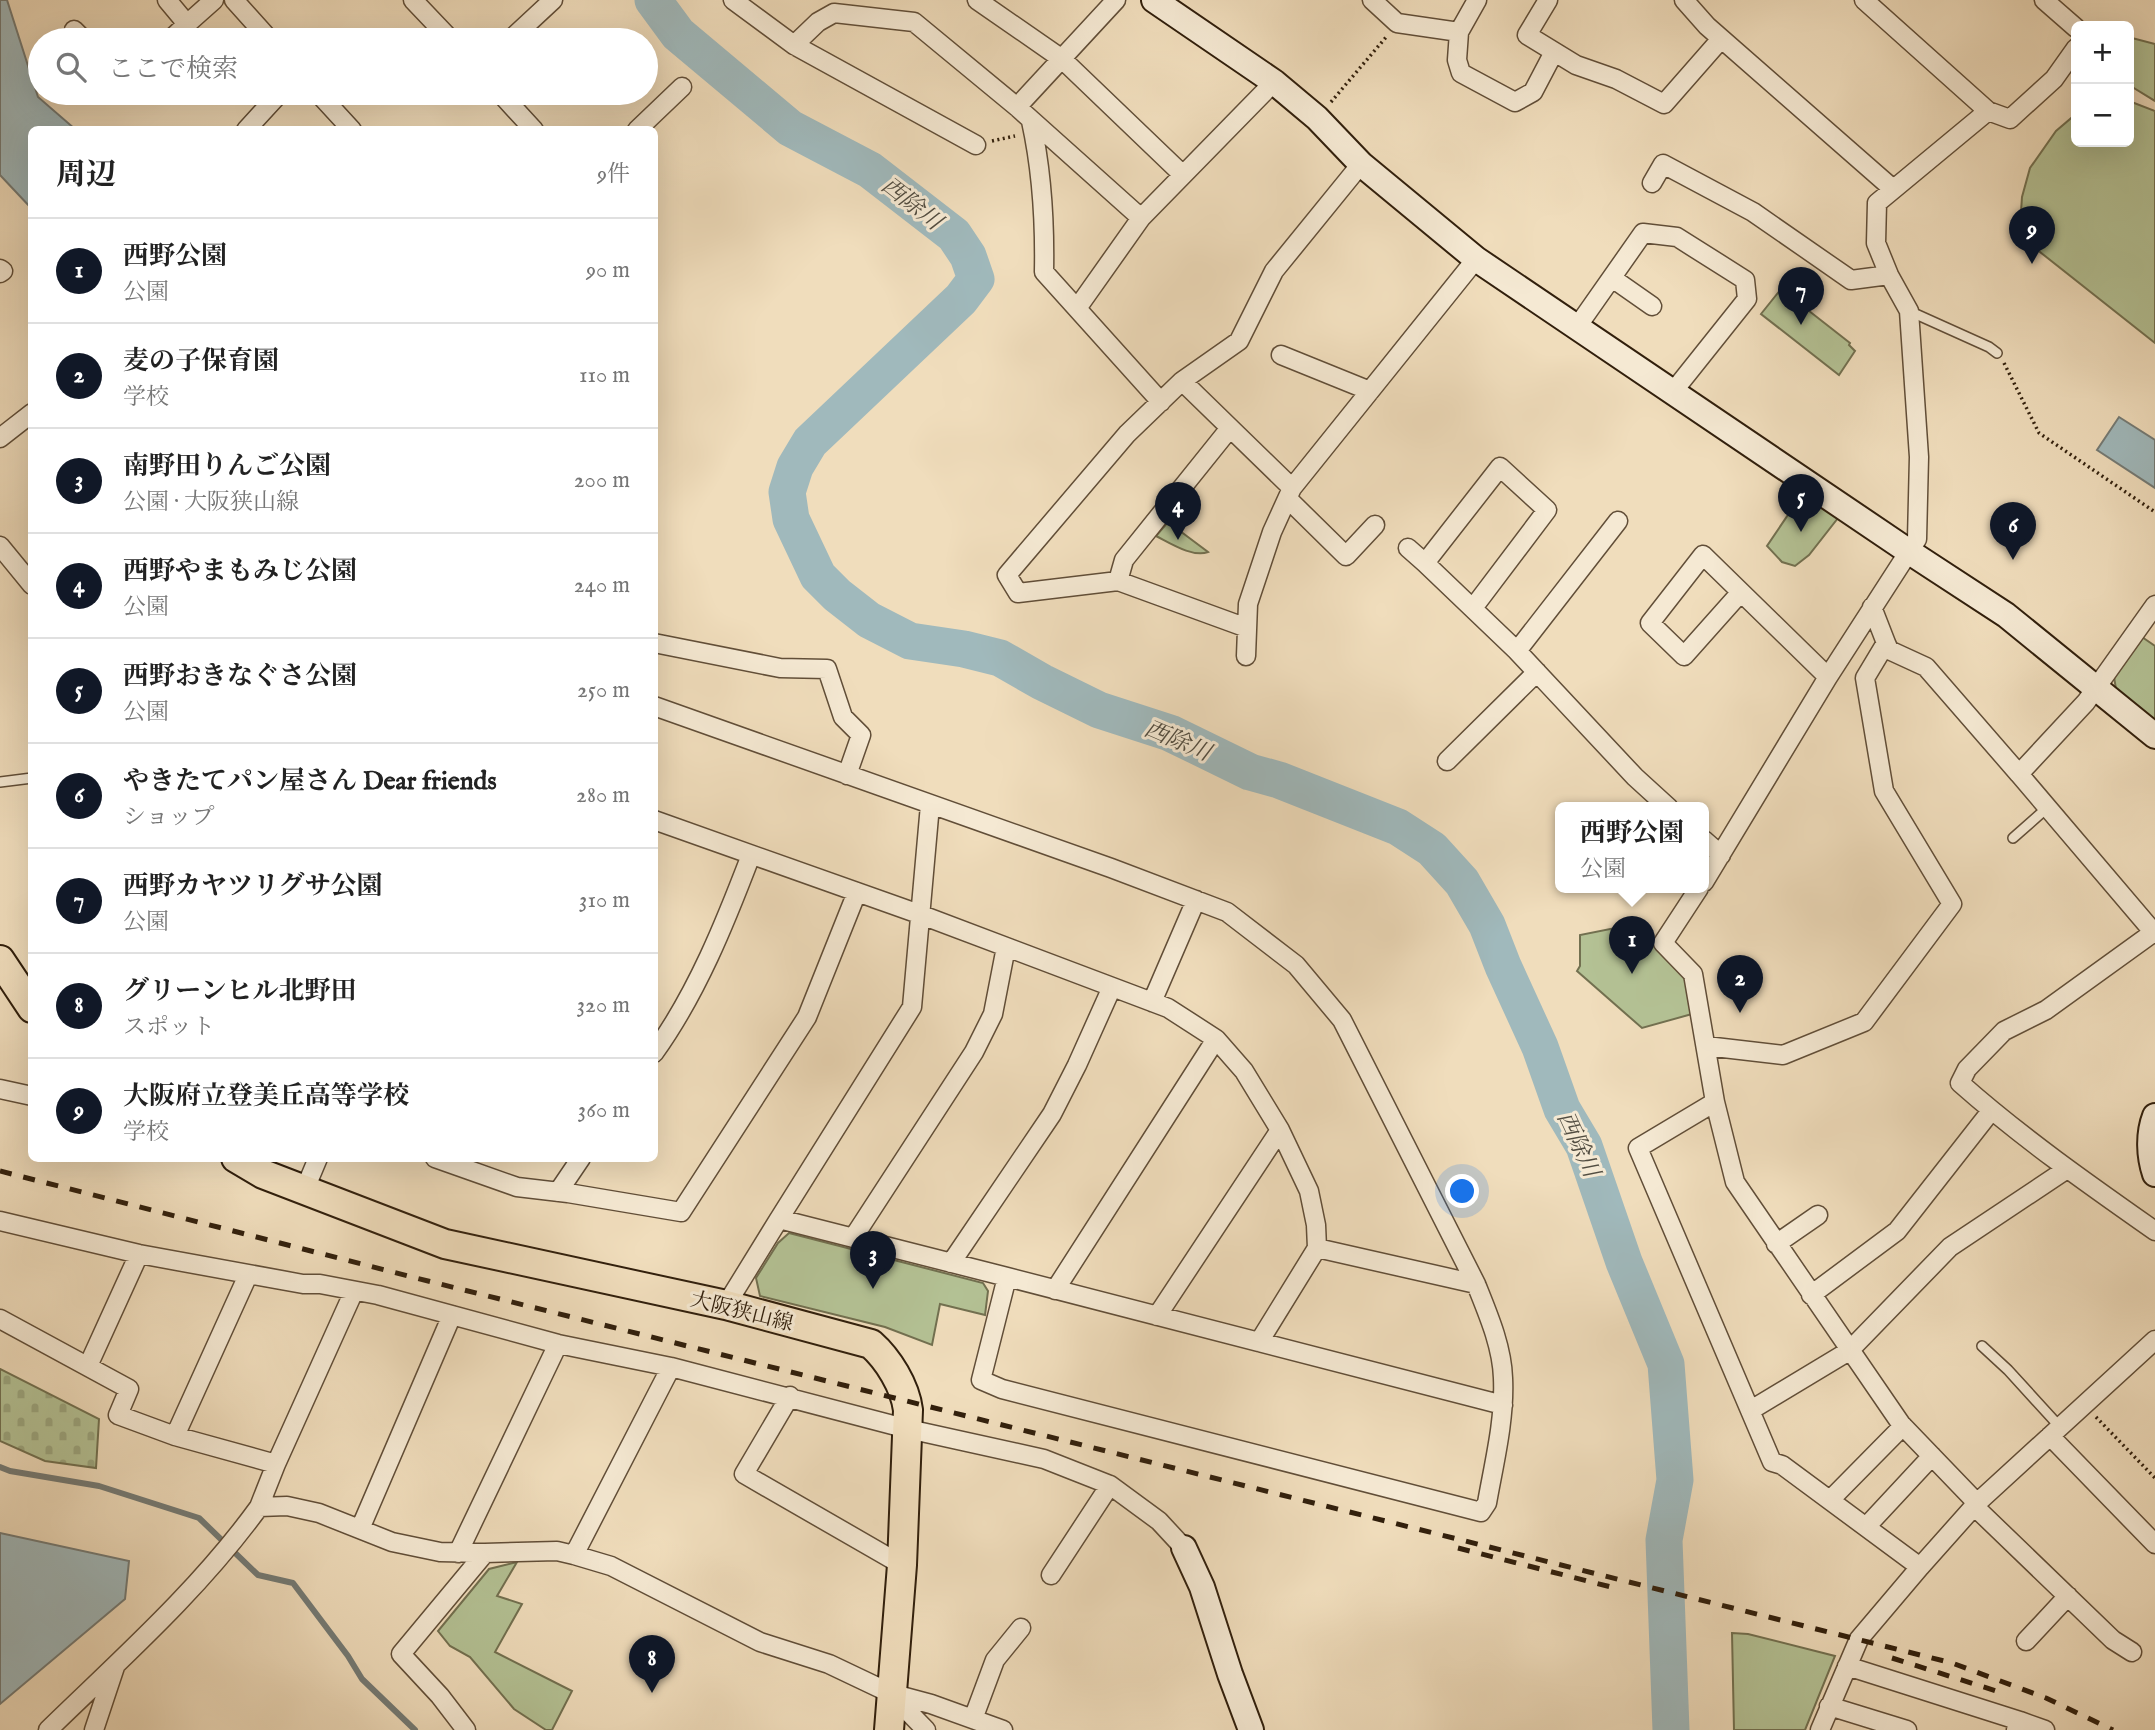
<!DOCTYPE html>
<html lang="ja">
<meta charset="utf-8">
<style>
:root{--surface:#fff;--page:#f2f2f2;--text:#222;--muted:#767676;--line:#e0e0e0;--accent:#111827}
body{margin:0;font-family:"IM FELL English","Noto Serif JP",serif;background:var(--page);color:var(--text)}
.controls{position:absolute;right:21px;top:21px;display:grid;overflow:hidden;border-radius:10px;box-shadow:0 7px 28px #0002}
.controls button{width:63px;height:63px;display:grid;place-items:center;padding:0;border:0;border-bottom:2px solid var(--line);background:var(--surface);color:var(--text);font:35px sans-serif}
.you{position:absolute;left:1463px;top:1192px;width:24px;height:24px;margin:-18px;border:5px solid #fff;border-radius:50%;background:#1a73e8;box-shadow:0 0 0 10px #1a73e833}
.badge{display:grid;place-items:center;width:46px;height:46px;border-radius:50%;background:var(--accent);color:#fff;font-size:23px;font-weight:700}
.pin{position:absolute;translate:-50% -58px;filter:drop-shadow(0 2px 4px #0008)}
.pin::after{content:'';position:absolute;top:37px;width:24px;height:21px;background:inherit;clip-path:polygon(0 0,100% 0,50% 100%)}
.popup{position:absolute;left:1555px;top:802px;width:154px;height:91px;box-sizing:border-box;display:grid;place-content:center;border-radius:10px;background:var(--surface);filter:drop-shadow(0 2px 5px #0005);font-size:23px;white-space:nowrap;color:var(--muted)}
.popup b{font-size:26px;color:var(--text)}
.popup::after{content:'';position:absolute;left:50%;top:100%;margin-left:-14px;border:14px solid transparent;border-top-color:var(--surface)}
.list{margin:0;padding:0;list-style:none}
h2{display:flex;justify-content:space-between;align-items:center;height:91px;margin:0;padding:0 28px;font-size:30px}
h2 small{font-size:23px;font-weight:400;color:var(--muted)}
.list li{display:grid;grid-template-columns:46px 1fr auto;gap:21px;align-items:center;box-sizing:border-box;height:105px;padding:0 28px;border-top:2px solid var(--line)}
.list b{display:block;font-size:26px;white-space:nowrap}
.list p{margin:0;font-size:23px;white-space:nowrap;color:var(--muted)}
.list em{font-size:23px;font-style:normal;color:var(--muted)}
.icon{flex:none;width:38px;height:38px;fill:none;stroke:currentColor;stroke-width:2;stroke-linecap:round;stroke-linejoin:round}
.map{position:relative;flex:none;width:2155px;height:1730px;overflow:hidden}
.search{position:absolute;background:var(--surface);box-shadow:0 7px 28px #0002;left:28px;top:28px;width:630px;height:77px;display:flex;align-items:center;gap:18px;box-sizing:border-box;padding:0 24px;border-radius:38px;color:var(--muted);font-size:26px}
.panel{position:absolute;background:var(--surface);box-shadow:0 7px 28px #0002;left:28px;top:126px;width:630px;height:1036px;border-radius:10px}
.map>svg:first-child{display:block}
.green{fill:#b4c295;stroke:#727050;stroke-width:2}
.cemetery{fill:url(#cemetery-stones);stroke:#727050;stroke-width:2}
.water{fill:#a0b9bc;stroke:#747b76;stroke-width:2}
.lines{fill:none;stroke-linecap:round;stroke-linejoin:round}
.stream{stroke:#747b76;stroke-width:6}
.river{stroke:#a0b9bc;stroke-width:37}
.lane-casing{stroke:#614e38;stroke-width:12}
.street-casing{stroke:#614e38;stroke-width:21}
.secondary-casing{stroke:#311f0c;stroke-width:28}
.primary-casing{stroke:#311f0c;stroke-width:32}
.path{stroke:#311f0c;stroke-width:3.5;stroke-dasharray:2 3.5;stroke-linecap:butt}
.lane{stroke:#f5e9d3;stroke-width:9}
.street{stroke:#f5e9d3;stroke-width:18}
.secondary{stroke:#f5e9d3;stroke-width:24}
.primary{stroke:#f0ddbc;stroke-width:28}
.rail{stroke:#311f0c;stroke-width:5;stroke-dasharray:12 12;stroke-linecap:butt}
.labels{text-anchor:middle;stroke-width:6;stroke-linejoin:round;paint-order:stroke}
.street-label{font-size:21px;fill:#311f0c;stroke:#f5e9d3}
.water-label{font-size:23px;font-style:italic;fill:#524d41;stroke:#f5e9d3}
</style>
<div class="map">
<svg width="2155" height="1730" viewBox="0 0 2155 1730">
<defs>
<pattern id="cemetery-stones" width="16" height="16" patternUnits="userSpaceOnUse" patternTransform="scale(1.75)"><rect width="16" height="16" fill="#b4c295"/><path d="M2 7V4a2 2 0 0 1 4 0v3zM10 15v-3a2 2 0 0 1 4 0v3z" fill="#9ba67f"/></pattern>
</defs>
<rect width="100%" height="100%" fill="#f0ddbc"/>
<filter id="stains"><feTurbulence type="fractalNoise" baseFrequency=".00286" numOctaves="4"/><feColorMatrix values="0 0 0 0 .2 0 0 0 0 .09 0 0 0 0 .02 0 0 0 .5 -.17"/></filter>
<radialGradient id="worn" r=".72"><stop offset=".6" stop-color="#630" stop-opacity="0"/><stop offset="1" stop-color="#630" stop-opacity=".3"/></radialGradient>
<path class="green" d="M2132 38 2155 44V101L2129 85V45Z
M2129 101 2155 111V343L2040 252 2025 228 2021 212 2022 197 2030 168 2056 131 2076 114V142H2129Z
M1781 289 1850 343 1849 345 1855 351 1839 375 1761 314Z
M1802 494 1838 518 1809 555 1795 566 1782 562 1767 546Z
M1168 522 1208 552C1193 558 1170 543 1156 536Z
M2142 637 2155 646V722L2116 689 2114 677Z
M1630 925 1655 943 1686 977 1692 1014 1642 1028 1577 971 1580 966V935Z
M789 1233 983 1283 988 1291 985 1315 940 1304 932 1345 885 1327 760 1296 756 1278 778 1243Z
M517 1562 497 1596 522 1604 495 1652 572 1691 552 1730H546L514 1709 470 1657 450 1646 438 1631 489 1569Z
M1732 1633 1748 1634 1835 1656 1805 1730H1734Z"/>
<path class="cemetery" d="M0 1369 99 1419 96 1468 45 1461 0 1441Z"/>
<path class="water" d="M0 0H7L38 97 75 129 32 130 31 208 0 175Z
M2119 417 2155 440V488L2097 450Z
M0 1533 129 1561 125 1599 0 1704Z"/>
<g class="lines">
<path class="stream" d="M0 1467 10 1471 99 1486 199 1518 258 1575 293 1583 348 1656 362 1679 415 1730"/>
<path class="river" d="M653 0 678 34 790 128 870 170 954 235 968 256 976 279 961 299 810 442 795 467 787 492 791 519 818 576 837 595 869 620 910 641 964 649 1000 658 1042 682 1099 710 1170 733 1250 772 1279 780 1398 827 1432 849 1462 882 1487 925 1503 966 1540 1047 1562 1109 1584 1146 1624 1262 1666 1364 1675 1480 1664 1540 1671 1730"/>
<g class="lane-casing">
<path id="lane" d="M1909 311 1989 347 1997 353
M0 782 32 778
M2013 838 2048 807
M1982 1346 2008 1370 2060 1427"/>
</g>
<g class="street-casing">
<path id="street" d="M167 0 187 24 214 0
M234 0 270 40
M413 0 451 40
M733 0 794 45 976 145
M977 0 1062 59 1183 175
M1372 0 1397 23 1459 32 1477 0
M1548 0 1527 35 1576 65 1616 79 1664 104 1721 39
M1684 0 1707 26 1893 189
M1864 0 1988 111
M2044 0 2076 28
M74 30 84 40
M1459 32 1457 60 1461 73 1515 102 1533 92 1554 52
M170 40 187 24
M510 40 553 0
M794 45 818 22 834 13 914 22 1017 107 1141 218
M318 93 352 130
M500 93 534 130
M1017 107 1116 0
M1031 121C1042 171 1045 221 1044 272L1161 402
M246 130 280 93
M637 130 682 87
M1652 183 1663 164 1753 212 1851 280 1889 275
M0 269 3 271 0 273
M1612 278 1652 306
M1078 307 1141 218 1274 82
M1577 327 1643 233 1677 237 1745 280 1747 299 1672 393
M1281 355 1370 391
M1182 381 1239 341 1274 271 1361 164
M0 438 32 413
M1288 499 1346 556 1375 525
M0 546 32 585
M1408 548 1425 563 1500 467 1547 510 1473 608
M1425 563 1517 651 1635 777 1669 808
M1118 581 1124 560 1230 428
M1741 592 1684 656 1650 623 1703 555 1828 677
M2155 605 2086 702 2019 774 2155 934
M1247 628 1118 581 1018 593 1007 575 1127 434 1182 381 1292 488
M654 643 780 668 827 669 843 717 861 735 847 775
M1886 643 1889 650 1926 667 2019 774
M1517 651 1618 521
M1246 656 1248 604 1272 532 1292 488 1476 259
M654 706 1111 868 1227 912 1296 965 1342 1020 1476 1284C1488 1314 1502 1346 1503 1378 1505 1420 1494 1463 1487 1503L1481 1512 1002 1389 981 1380 1007 1277 779 1219 726 1305
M1447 761 1537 672
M654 820 919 914 1168 1008 1216 1039 1244 1071 1280 1130 1309 1191 1316 1225 1317 1248 1259 1342
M1704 840 1721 855
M1704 882 1828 677 1917 539 1919 457 1909 311 1889 275 1876 243 1877 203 1988 111 2010 119 2054 79 2076 48
M1699 888 1663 943 1693 974 1715 1102 1735 1182 1901 1424 1977 1503
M2154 932 2046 1010 2004 1031 1967 1069 1960 1083C2021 1137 2088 1184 2155 1231
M1152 1002 1196 900
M1706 1046 1783 1055 1864 1022 1952 904 1884 791 1865 678 1886 643 1872 607
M654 1053C697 993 725 923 751 855
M0 1089 32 1096
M1715 1102 1638 1148 1772 1462 1782 1465 1920 1567
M435 1158 517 1187 568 1193 681 1212 807 1017 857 892
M305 1189 318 1158
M558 1192 581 1158
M779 1219 912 1007 930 805
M0 1221 139 1254 303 1284H320L378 1295 558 1344 671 1367 908 1429 1044 1459 1110 1485 1159 1521 1184 1548
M853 1238 974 1052 993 1014 1006 947
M1776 1244 1818 1215
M1317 1248 1476 1284
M951 1263 1052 1114 1077 1065 1112 987
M1007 1277 1503 1405
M1055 1290 1216 1039
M1811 1295 1897 1231 1991 1111
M1157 1316 1280 1130
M0 1319 129 1389 118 1415 175 1436 276 1464
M88 1366 139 1254
M790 1396 744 1474 902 1565
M1751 1410 1849 1351 1950 1247 2067 1169
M175 1436 248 1275
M2050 1436 2155 1544
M1830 1500 1903 1426
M1974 1506 2113 1640 2132 1652
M259 1507 276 1464 354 1291
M1866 1527 1932 1456
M360 1529 452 1315
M458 1553 558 1344
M574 1555 671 1367
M1051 1575 1110 1485
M2026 1641 2068 1596
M1847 1666 2020 1721
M892 1695 926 1730
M1829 1706 1907 1730
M973 1719 995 1660 1021 1628
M48 1730C121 1659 199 1590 259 1507L287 1506 319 1513 392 1542 440 1552 485 1553 557 1551 574 1555 611 1566 760 1642 829 1664 890 1693 931 1704 1003 1730
M94 1730 115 1667
M466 1730 440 1696 401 1654 485 1553
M1820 1730 1859 1639 1920 1567 1977 1503 2155 1340
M2016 1730 2020 1721 2045 1730"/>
</g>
<g class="secondary-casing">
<path id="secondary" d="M1154 0 1274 82 1317 118 1361 164 1476 259 1908 551 2006 615 2155 736
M2155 1116C2148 1134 2149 1156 2155 1174
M1184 1548 1202 1587 1230 1674 1251 1730"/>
</g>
<g class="primary-casing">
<path id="primary" d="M0 960 32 1008
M236 1158 263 1174 445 1244 726 1305 871 1344C888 1359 905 1386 908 1410L902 1565 889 1730"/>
</g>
<path class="path" d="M1331 102 1387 36
M992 141 1015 136
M2004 363 2039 433 2155 512
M2096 1417 2155 1478"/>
<use href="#lane" class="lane"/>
<use href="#street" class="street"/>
<use href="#secondary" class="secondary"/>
<use href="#primary" class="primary"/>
<path class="rail" d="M0 1171 416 1278 1952 1663 2046 1698 2113 1730
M1458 1548 1611 1587
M1892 1658 2006 1694"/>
</g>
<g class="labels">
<g class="street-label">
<text transform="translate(742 1311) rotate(14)" y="7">大阪狭山線</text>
</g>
<g class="water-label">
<text transform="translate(912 203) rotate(38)" y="8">西除川</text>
<text transform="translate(1178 740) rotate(23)" y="8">西除川</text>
<text transform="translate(1579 1144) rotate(65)" y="8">西除川</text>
</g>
</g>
<rect width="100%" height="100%" filter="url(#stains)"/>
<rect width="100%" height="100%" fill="url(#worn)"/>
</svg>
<div class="controls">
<button>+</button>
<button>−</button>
</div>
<div class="you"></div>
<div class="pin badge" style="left:1632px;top:974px">1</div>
<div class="popup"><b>西野公園</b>公園</div>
<div class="pin badge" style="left:1740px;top:1013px">2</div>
<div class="pin badge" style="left:873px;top:1289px">3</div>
<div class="pin badge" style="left:1178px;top:540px">4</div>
<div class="pin badge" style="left:1801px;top:532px">5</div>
<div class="pin badge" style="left:2013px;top:560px">6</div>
<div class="pin badge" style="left:1801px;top:325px">7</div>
<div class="pin badge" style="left:652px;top:1693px">8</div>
<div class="pin badge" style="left:2032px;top:264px">9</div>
<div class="search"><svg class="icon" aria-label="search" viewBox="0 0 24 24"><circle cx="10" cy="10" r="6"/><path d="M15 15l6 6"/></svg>ここで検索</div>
<section class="panel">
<h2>周辺<small>9件</small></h2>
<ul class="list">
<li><span class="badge">1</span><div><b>西野公園</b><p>公園</p></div><em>90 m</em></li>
<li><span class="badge">2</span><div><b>麦の子保育園</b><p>学校</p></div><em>110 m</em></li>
<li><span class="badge">3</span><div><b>南野田りんご公園</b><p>公園 · 大阪狭山線</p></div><em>200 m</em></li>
<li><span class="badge">4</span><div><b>西野やまもみじ公園</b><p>公園</p></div><em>240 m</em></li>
<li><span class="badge">5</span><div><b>西野おきなぐさ公園</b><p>公園</p></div><em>250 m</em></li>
<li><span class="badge">6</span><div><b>やきたてパン屋さん Dear friends</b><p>ショップ</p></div><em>280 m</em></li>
<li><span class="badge">7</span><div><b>西野カヤツリグサ公園</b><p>公園</p></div><em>310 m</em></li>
<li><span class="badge">8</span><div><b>グリーンヒル北野田</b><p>スポット</p></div><em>320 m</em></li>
<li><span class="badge">9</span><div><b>大阪府立登美丘高等学校</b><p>学校</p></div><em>360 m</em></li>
</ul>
</section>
</div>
